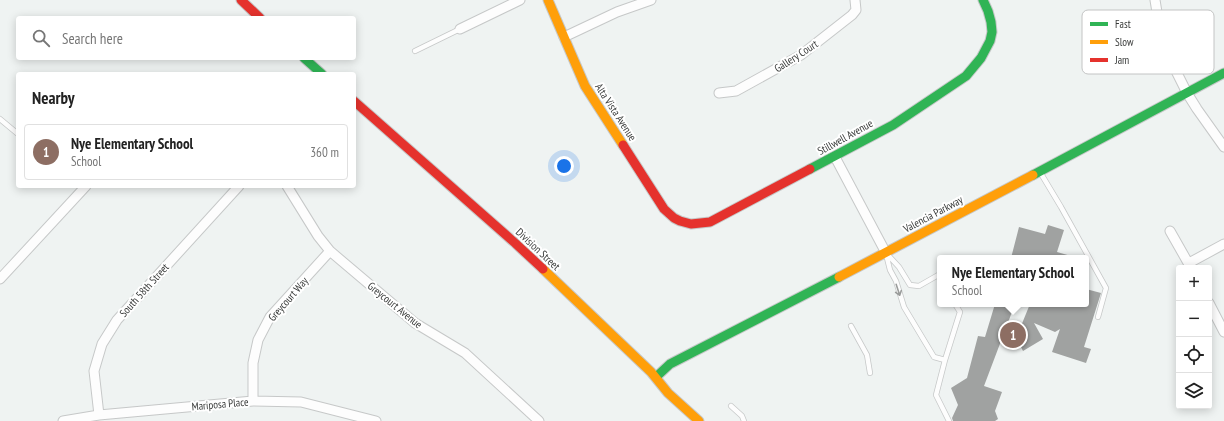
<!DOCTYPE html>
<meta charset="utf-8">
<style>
:root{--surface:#fff;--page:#f2f2f2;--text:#222;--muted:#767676;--line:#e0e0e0;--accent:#787b7a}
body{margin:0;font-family:"PT Sans Narrow",sans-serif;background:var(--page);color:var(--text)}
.controls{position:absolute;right:12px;bottom:12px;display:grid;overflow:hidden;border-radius:4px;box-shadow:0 2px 10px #0003}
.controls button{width:36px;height:36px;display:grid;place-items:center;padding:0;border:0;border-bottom:1px solid var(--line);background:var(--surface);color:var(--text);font:20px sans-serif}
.you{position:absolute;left:564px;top:166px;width:14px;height:14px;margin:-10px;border:3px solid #fff;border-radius:50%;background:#1a73e8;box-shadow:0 0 0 6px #1a73e833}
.badge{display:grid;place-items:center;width:26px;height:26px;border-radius:50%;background:var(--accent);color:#fff;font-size:13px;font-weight:700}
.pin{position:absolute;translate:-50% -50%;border:2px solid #fff;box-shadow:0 1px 4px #0006}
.popup{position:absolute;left:937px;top:255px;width:152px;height:52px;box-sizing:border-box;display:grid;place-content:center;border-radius:4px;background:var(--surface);filter:drop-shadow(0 1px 3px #0005);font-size:13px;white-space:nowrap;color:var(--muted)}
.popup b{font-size:15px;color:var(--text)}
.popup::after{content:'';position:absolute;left:50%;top:100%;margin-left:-8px;border:8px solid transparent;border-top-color:var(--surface)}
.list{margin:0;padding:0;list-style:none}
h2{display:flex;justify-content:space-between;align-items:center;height:52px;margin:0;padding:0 16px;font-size:17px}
h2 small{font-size:13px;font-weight:400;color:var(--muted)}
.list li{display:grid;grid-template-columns:26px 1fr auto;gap:12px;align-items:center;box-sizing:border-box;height:56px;margin:0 8px 8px;padding:0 8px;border:1px solid var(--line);border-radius:4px}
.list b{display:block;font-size:15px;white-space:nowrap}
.list p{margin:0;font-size:13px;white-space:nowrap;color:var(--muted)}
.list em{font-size:13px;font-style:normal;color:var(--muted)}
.icon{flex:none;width:22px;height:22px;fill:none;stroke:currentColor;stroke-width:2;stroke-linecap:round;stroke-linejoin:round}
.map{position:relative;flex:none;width:1224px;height:421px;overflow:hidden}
.search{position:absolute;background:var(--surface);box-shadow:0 2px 10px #0003;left:16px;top:16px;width:340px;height:44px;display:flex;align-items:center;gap:10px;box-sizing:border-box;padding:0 14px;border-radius:4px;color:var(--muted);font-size:15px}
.panel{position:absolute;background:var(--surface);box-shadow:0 2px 10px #0003;left:16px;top:72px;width:340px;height:116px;border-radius:4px}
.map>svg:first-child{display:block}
.building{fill:#a0a2a1}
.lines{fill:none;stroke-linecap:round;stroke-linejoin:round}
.lane-casing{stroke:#c6c8c8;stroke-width:6}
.street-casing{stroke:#c6c8c8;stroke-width:11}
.fast-casing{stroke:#c6c8c8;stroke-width:11}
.slow-casing{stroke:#c6c8c8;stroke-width:11}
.jam-casing{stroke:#c6c8c8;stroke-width:11}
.lane{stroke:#fdfdfd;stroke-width:4.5}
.street{stroke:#fdfdfd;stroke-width:9}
.fast{stroke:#30b455;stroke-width:9}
.slow{stroke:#ff9f0a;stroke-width:9}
.jam{stroke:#e5322d;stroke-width:9}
.oneway{stroke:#9a9c9b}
.labels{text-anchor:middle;stroke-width:4;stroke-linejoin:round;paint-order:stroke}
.street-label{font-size:11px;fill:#383a39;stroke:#fff}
.key{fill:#fff;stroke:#c3c4c4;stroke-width:1}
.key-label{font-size:11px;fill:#383a39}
</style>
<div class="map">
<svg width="1224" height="421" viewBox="0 0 1224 421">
<rect width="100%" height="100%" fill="#eff3f2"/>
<path class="building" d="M1048 225 1064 230 1057 252 1071 256 1070 258H1011L1019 227 1045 234Z
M1086 289 1101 293 1084 347 1091 349 1086 363 1052 352 1060 329 1055 332 1034 323 1043 339 1023 351 1013 331 1021 326 1030 304H1086Z
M995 304H1015L984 386 1002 392 995 411 998 419 995 421H953L952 418 958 405 951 388 967 378 978 336 985 337Z"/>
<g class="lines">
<g class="lane-casing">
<path id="lane" d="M415 51 460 29
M0 119 18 134
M1040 172 1061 207 1106 288 1098 317
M886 254 890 270 896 281 904 307 934 357 945 360 960 312 955 304
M887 254 899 267 910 285 919 286 940 274
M851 326 867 355 870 373
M945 360 936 395 949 421
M731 406 742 416 744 421"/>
</g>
<g class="street-casing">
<path id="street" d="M1155 0 1162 43 1187 93 1197 109 1224 147
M460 29 520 0
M564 37 617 12 651 0
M719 93 736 91 801 55 852 15 856 10 855 0
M835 157 886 253
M287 186 318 236 330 251 415 323 465 353 539 421
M1170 231 1191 268
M1189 263 1224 244
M0 279 86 186
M1209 303 1224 332
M253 401V363L258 340 270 317 330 251
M99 415 94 371 102 344 117 320 239 186
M63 421 99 415 253 401 301 402 376 421"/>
</g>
<g class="fast-casing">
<path id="fast" d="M304 58 322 74
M810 169 893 125 966 76 981 58 990 41 992 32 991 22 988 11 983 0
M1033 175 1224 73
M656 377 670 364 839 277"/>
</g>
<g class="slow-casing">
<path id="slow" d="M548 0 585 86 623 145
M543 269 651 372 668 393 699 421
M839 277 1033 175"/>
</g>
<g class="jam-casing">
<path id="jam" d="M241 0 260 18
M354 101 515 243 543 269
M623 145 664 209 674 218 680 221 691 224 710 222 810 169"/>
</g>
<use href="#lane" class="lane"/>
<use href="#street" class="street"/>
<use href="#fast" class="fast"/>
<use href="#slow" class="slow"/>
<use href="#jam" class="jam"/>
</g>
<defs><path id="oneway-shaft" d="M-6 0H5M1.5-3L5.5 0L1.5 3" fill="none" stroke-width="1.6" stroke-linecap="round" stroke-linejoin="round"/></defs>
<use class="oneway" href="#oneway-shaft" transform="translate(898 290) rotate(72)"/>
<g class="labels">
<g class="street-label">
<text transform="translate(796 56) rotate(-33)" y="4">Gallery Court</text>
<text transform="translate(616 112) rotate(57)" y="4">Alta Vista Avenue</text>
<text transform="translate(845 137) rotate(-29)" y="4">Stillwell Avenue</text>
<text transform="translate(933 214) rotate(-28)" y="4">Valencia Parkway</text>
<text transform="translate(538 249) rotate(43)" y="4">Division Street</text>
<text transform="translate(144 290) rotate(-48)" y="4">South 58th Street</text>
<text transform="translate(288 299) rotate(-49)" y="4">Greycourt Way</text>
<text transform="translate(395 305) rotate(39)" y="4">Greycourt Avenue</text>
<text transform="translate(220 404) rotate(-5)" y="4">Mariposa Place</text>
</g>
</g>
<rect x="1082" y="10" width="132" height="64" rx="6" class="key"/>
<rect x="1090" y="22" width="18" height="4" fill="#30b455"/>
<rect x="1090" y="40" width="18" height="4" fill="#ff9f0a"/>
<rect x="1090" y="58" width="18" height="4" fill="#e5322d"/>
<g class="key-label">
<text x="1115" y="28">Fast</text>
<text x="1115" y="46">Slow</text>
<text x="1115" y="64">Jam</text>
</g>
</svg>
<div class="controls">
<button>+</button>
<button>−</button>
<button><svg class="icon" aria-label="locate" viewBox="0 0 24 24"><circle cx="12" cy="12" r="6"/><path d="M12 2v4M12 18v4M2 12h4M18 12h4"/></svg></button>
<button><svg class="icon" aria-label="layers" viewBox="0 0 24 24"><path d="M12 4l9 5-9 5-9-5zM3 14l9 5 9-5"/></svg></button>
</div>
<div class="you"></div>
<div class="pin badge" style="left:1013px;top:335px;background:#8d6e63">1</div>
<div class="popup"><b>Nye Elementary School</b>School</div>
<div class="search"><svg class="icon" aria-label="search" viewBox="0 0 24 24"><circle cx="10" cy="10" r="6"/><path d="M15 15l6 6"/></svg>Search here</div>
<section class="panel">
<h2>Nearby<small></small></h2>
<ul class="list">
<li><span class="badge" style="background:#8d6e63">1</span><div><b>Nye Elementary School</b><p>School</p></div><em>360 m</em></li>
</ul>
</section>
</div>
